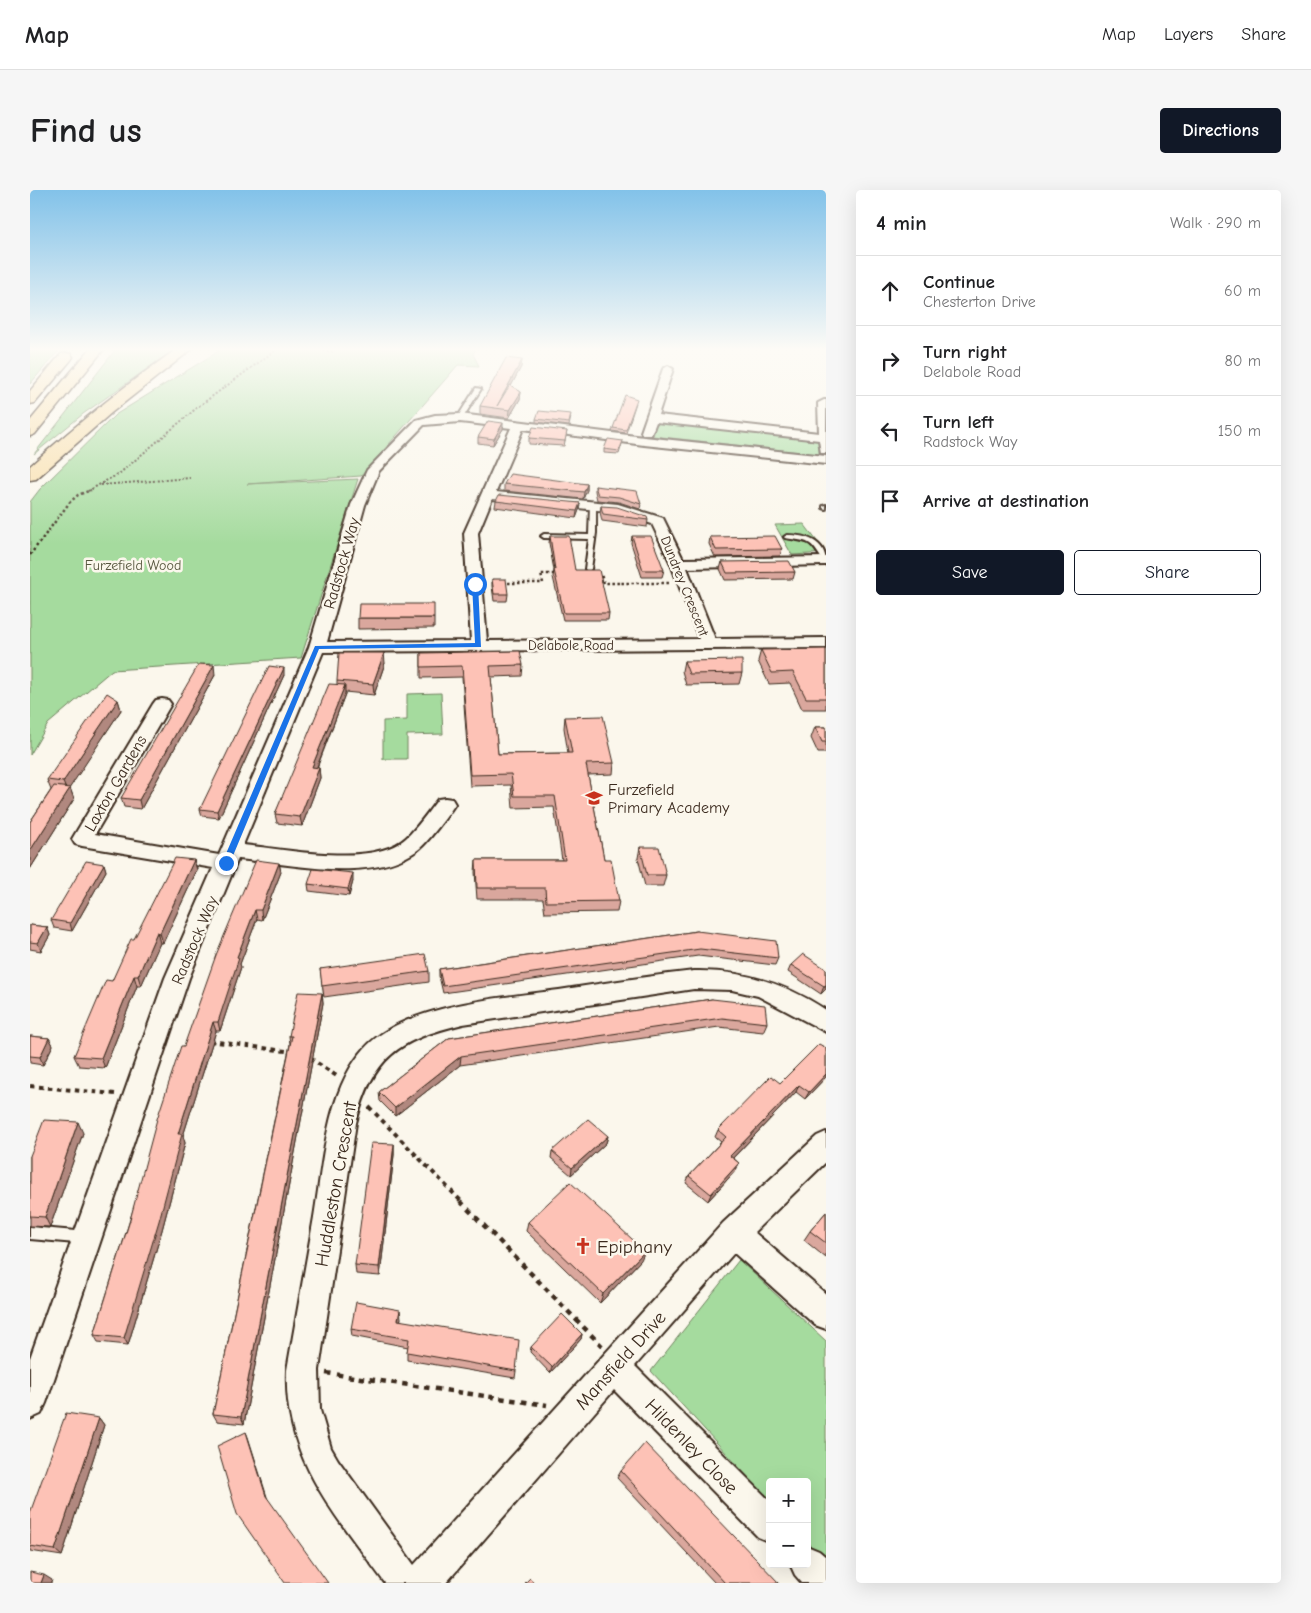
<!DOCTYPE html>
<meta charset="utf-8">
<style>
:root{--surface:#fff;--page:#f6f6f6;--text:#202124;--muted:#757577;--line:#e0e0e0;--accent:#111827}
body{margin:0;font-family:"Comic Neue",sans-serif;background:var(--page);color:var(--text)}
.controls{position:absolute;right:15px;bottom:15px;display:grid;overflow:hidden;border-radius:5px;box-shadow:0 5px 20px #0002}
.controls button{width:45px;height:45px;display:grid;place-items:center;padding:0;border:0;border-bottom:1px solid var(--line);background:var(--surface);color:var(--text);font:25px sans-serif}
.stop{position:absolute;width:15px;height:15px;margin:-11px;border:4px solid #1a73e8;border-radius:50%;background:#fff}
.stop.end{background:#1a73e8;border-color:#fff;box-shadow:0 1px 5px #0008}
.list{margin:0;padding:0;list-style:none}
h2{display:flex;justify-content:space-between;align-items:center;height:65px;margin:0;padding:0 20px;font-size:21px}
h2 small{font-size:16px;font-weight:400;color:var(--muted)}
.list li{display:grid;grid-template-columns:32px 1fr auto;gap:15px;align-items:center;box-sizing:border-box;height:70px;padding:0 20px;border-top:1px solid var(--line)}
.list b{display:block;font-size:19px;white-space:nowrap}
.list p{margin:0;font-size:16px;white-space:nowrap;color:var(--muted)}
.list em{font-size:16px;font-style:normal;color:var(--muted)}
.actions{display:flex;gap:10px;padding:15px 20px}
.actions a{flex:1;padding:11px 0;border:1px solid var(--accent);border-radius:5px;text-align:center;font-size:18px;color:var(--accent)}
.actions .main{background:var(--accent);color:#fff}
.icon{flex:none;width:28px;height:28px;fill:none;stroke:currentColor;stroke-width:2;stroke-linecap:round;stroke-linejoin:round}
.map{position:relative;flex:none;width:796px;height:1393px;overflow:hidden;border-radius:5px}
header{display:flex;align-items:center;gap:30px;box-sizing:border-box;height:70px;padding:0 25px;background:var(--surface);border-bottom:1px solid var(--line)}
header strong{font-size:24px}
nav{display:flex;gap:28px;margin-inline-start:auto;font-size:18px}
.intro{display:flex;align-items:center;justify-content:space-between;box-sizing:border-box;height:120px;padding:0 30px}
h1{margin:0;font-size:35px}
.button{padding:12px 22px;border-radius:5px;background:var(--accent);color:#fff;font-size:18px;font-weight:700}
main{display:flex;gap:30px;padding:0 30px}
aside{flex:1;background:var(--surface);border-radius:5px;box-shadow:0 5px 20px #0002}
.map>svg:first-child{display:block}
.green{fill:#a5db9e;stroke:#70825e}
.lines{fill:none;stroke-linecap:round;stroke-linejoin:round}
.service-casing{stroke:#3b2a1e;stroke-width:4}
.minor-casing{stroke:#3b2a1e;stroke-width:4}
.motorway-casing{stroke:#3b2a1e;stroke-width:3}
.path-far3{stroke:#3b2a1e;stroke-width:2;stroke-dasharray:2 2;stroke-linecap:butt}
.path-far2{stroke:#3b2a1e;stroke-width:2.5;stroke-dasharray:2.5 2.5;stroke-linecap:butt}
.path-far1{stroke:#3b2a1e;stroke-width:4;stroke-dasharray:4.5 4.5;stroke-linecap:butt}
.path{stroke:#3b2a1e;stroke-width:4.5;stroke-dasharray:5.5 5.5;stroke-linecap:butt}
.service{fill:#fbf7ec;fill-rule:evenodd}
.minor{fill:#fbf7ec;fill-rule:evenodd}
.motorway{fill:#f8deab;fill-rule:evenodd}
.wall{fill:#daa79d;stroke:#3b2a1e}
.shaded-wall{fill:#b1887f;stroke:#3b2a1e}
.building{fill:#fdc2b6;stroke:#3b2a1e}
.route{fill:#1a73e8}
.labels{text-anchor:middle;stroke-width:5;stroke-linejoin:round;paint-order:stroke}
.far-park-label{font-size:14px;fill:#56563e;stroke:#fbf7ec}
.far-street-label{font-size:14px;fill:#3b2a1e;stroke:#fbf7ec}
.street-label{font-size:16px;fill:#3b2a1e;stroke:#fbf7ec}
.poi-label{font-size:16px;fill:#3b2a1e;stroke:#fbf7ec;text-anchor:start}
.near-street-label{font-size:19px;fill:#3b2a1e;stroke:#fbf7ec}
.near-poi-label{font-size:19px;fill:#3b2a1e;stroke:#fbf7ec;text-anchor:start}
</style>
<header>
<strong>Map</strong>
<nav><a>Map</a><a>Layers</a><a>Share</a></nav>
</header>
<div class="intro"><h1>Find us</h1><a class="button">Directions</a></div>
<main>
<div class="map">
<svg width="796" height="1393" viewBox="0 0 796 1393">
<rect width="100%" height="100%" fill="#fbf7ec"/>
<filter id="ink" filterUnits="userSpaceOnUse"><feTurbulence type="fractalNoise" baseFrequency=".02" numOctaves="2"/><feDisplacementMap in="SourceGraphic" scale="10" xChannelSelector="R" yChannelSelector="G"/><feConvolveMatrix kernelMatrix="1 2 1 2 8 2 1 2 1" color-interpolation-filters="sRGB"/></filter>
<g filter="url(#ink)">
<path class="green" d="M0 159H30L0 194Z
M86 159H145L53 224 4 264Z
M192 159H299L298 162 302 159H446L443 164 449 176 428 175 331 286 217 294 328 289 271 468 82 480 18 534 0 565V312L10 299 85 225Z
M627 231 788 248 789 264 623 246Z
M774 334 796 363 762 365 745 335Z
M411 503 413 544 377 545V569H353V531L377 530V504Z
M709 1070 796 1151V1372L777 1352V1292H740V1311L621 1181Z"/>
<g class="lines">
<g class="service-casing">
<path id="service" d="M446 198 451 199 432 229H428L427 228Z
M563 313 566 315V343L561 379 558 381 555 379 559 349 514 348 511 346 514 344 559 345 560 315Z
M796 315V319L793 318V316Z
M757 345C776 345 796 351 796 373L794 372C779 349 781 352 755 348L754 347Z
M0 1037 57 1042 62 1043 64 1048 62 1053 57 1054 0 1049Z"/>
</g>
<g class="minor-casing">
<path id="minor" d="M638 176 643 179 628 225 789 243 788 213 794 210H796V263H791L789 250 626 232 621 245H613L611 242 633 179Z
M430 224 614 247 796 266V274L614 255 493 239 466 302 588 314 633 328 653 369 796 367V375L657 378 685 449 796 448V458L293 462 213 655C255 659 343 678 376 648 388 637 398 622 408 609L415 608 422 609 425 614C418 625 398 652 389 659 344 694 261 674 208 669L159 788 16 1213 11 1224 0 1229V1168L135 788 183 678 52 656 45 654 42 649 123 514 126 510 132 509 138 510 141 514 65 644 189 665 279 457 321 315 337 280 386 230 405 225ZM430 232 481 238 434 343 441 451 297 452 335 315 349 281 394 235ZM462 309 586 322 622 334 641 374 669 449 457 451 448 343Z
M664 781C713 780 755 793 796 820V842L728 806 702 800 664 799 433 834C368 850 343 866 326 933L289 1180 290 1220 301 1258 308 1270 384 1375 693 1033 787 946 796 942V972L724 1042 796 1104V1139L785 1135 704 1063 605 1176 740 1311V1352L728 1347 584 1200 416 1393H355C306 1325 253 1269 257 1180 266 1129 275 1078 284 1027 293 974 296 901 334 859 374 814 472 808 529 800 574 793 619 786 664 781Z
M777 1356 789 1361 796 1367V1393H772L765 1385 760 1374H777Z"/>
</g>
<g class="motorway-casing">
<path id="motorway" d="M60 159H74L5 244 0 246V231Z
M147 159H162L81 223 6 289 0 290V276C47 234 95 195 147 159Z
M36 163 41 164 43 167 41 170 5 213 0 214V201L31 164Z"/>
</g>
<path class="path-far3" d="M281 159 305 162
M71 295 160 288
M58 301 90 283 169 216 247 159"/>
<path class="path-far2" d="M0 365 40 312 48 305 61 300
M567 385H571L574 393H639
M473 393H513L511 384H526"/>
<path class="path-far1" d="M180 851 263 862
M280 868 308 887
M0 896 85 904
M339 917 432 1012"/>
<path class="path" d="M430 1011 572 1156
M296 1183 517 1215"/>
<use href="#service" class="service"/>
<use href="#minor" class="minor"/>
<use href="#motorway" class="motorway"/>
</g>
<path class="wall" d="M492 170 491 177 481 196 491 202 490 209 479 228 450 224V216Z
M606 213 596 243 582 241 583 238Z
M541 227 539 236 506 232V229Z
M473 239 463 255 448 253V247Z
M537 241 534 256 499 254V248Z
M592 254 589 264 574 263V259Z
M474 294H557V300L553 309 474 301Z
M565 296 611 314 610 319 589 312 567 310 565 301Z
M466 311 550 313 549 320 546 328 465 317Z
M571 316 618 330 617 337 572 331 570 322Z
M520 346 545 380 579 423 578 430H533L523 387 524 380 519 353Z
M602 346 634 380 632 387H612L601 353Z
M680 347 752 359 750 366 685 367 679 354Z
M692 372 765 382 763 389 695 390 690 379Z
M462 389 478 404 477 411H464L462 396Z
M328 428H404V438L328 439Z
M796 459V519H772L760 493 739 494 728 471 731 460Z
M391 463 493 475 492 486 461 487 468 564 538 563 534 538 535 527 584 573 583 584 558 585 574 669 589 711 587 722 515 723 513 709H447L445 682 446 670H532L524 617 483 618 481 595 440 596 432 487 391 488Z
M654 471 712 483 709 494 656 495 652 481Z
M355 473 344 505 315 502V504L287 578H289L290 588 272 636 247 633 245 624 307 494V491Z
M185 485 111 619 94 617 91 608Z
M254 485 189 628 172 626 170 619Z
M88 510 91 520 39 598H40L44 609 0 679V632L21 600 17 590Z
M785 537H796V563H788L781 548Z
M610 657 636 685 633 696H615L608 668Z
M164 670 167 680 133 753H130L111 796H107L75 878 49 876 44 866 82 791 104 749Z
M249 673 251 682 232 730 227 729 210 774 211 777 190 841H186L153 946 155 953 132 1040 98 1155 68 1152 64 1145 154 856Z
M74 674 76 681 42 741 24 738 21 730Z
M323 691 319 706 279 701 278 694Z
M0 735 17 737 20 745 11 761 0 759Z
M667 741 748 768 745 775 668 766 413 803 409 786V779Z
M761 775 796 779V799L791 804 758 782Z
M290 779 399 781V792L294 807Z
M292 803 293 813 214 1234 187 1231 183 1224 260 854 259 846Z
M682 809 737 833 733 842 689 837 430 875 365 926 350 911 349 902 419 848Z
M0 846 19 848 23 855 13 875 0 873Z
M796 858V887L775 909 766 902 703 968 709 973 706 980 678 1011 656 993 659 986 691 952 685 947 688 940Z
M53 943 20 1037 0 1036V966Z
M578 946 576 953 541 985 521 968 522 961Z
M364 954V965L350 1086 326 1084 325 1075Z
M796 1022V1068L774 1050 780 1041Z
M498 1032 611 1070 570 1113 496 1041Z
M371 1128 370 1130 486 1181 485 1188 377 1170V1162L378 1157 322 1146 321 1139Z
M552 1144 551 1149 520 1183 500 1162 501 1157Z
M69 1228 74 1235 32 1366 0 1361V1323Z
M591 1281 749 1393H685L587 1288Z"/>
<path class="shaded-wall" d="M492 170 491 177 469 219 467 216Z
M491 202 490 209 479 228 480 220Z
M473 233V239L463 255 464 249Z
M557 294V300L553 309 554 302Z
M550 313 549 320 546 328 547 321Z
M354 463 355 473 344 505 343 494Z
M184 475 185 485 111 619 109 610Z
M254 478V485L189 628 187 621Z
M315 495V504L283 587 282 577Z
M88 510 91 520 37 602 33 592Z
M289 578 290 588 272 636 270 627Z
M40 598 44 609 0 679V661Z
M164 670 167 680 133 753 130 743Z
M249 673 251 682 232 730 231 720Z
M74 674 76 681 42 741 40 733Z
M323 683V691L319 706 318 699Z
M225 720 227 729 210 774 211 777 190 841 188 832 207 767Z
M17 737 20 745 11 761 8 753Z
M127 742 130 753 111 796 108 786Z
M104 786 107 796 75 878 71 868Z
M796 795V799L791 804 794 796Z
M292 803 293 813 214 1234 211 1227Z
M183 832 186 841 153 946 155 953 132 1040 98 1155 94 1148 148 944Z
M19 848 23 855 13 875 10 867Z
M431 866 430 875 365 926V918Z
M796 884V887L775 909 779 902Z
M769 895 766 902 698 973 700 966Z
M48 932 53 943 20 1037 15 1027Z
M578 946 576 953 541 985 542 978Z
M364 954V965L350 1086 349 1077Z
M709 973 706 980 678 1011 681 1004Z
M615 1061 611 1070 570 1113 573 1104Z
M370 1120 371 1128 369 1138 368 1130Z
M552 1144 551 1149 520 1183 522 1177Z
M69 1228 74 1235 32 1366 25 1360Z
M216 1242 218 1247 238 1310 236 1306Z
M14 1385 22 1390 21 1393H11Z"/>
<path class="building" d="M476 168 492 170 467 216 480 195 491 202 480 220 450 216Z
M595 205 607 209 596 240 583 238Z
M509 221 541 224 539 233 506 229Z
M458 231 473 233 464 249 448 247Z
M503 237 537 241 535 251 499 248Z
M578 249 593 251 589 261 574 259Z
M480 284 557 294 554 302 474 294Z
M565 296 607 301 611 314 589 307 568 305Z
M469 305 550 313 547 321 466 311Z
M571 316 587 317 617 327 618 330 573 324Z
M520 346H539L545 380H569L579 423H534L524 380H525Z
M602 346H621L634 380H613Z
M745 346 752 359 686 360 680 347Z
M759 371 765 382 697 383 692 372Z
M462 389H476L478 404H464Z
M329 414H404V428H328Z
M796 459V508H776L763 482 742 483 731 460Z
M490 461 493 475 460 476 468 564 542 563 535 527 573 526 584 573 556 574 574 669H581L589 711 516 712 515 698H447L446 670H535L525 606H484L481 584 440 585 432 476 391 477V463Z
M309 463H354L343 494 307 491Z
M712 470V483L659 484 654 471Z
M169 474 184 475 109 610 91 608Z
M239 476 254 478 187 621 170 619Z
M299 494 315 495 282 577 289 578 270 627 245 624Z
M77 503 88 510 33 592 17 590Z
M785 537H796V552H792Z
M24 596 40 598 0 661V632Z
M610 657H629L636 685H617Z
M145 668 164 670 130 743 127 742 108 786H104L71 868 44 866 76 790 82 791 101 749H104Z
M226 670 249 673 231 720H225L207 767 209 768 188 832H183L148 944H152L129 1031 94 1148 64 1145 100 1030 127 929 151 856H154L186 765Z
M56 671 74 674 40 733 21 730Z
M283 679 323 683 318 699 278 694Z
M0 735 17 737 8 753 0 752Z
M667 741 746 751 748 768 670 759 413 796 409 779Z
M395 764 399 781 292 796 290 779Z
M773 764 796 779V795L794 796 761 775Z
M268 802 292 803 211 1227 183 1224 262 846H259Z
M682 809 735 815 737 833 692 828 431 866 365 918 349 902 419 848Z
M0 846 19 848 10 867 0 866Z
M789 854 796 858V884L779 902 769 895 700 966 709 973 681 1004 659 986 696 947 688 940 741 886 750 893Z
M558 929 578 946 542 978 522 961Z
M14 930 48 932 15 1027 0 1026V966Z
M341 953 364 954 349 1077 325 1075Z
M540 992 615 1061 573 1104 498 1032Z
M796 1022V1053L780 1041Z
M326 1112 370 1120 368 1130 489 1150 486 1181 377 1162 379 1149 321 1139Z
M532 1124 552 1144 522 1177 501 1157Z
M36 1223 69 1228 25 1360 0 1356V1323Z
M216 1242 236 1306 298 1393H255L207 1324 187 1256Z
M615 1253 749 1393H695L591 1281Z
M0 1382 14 1385 11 1393H0Z
M500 1388 504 1393H495Z"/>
</g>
<linearGradient id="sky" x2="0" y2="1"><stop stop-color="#82c2e9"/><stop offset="0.45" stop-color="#fdfbf6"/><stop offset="1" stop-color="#fdfbf6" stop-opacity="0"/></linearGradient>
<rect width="796" height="354" fill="url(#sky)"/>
<path class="route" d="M445 392 448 394 451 457 289 459 200 673 196 676 194 675 192 673 285 456 445 453 442 394Z"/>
<defs>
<g id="school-bare" transform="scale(1.35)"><path d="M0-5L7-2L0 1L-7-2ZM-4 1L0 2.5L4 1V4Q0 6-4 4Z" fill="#c8321e" stroke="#fbf7ec" stroke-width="2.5" paint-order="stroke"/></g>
<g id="church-bare" transform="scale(1.35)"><path d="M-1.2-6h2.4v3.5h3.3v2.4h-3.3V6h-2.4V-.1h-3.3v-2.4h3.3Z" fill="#c8321e" stroke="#fbf7ec" stroke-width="2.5" paint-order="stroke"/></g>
</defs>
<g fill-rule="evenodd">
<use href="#school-bare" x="564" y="608"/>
<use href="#church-bare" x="553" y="1056"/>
</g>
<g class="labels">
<g class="far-park-label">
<text x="103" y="380">Furzefield Wood</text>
</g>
<g class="far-street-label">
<text transform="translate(655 396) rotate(68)" y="5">Dundrey Crescent</text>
<text x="541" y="460">Delabole Road</text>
</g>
<g class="street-label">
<text transform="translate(311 373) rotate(-74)" y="6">Radstock Way</text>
<text transform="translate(85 593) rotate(-60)" y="6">Laxton Gardens</text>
<text transform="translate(164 750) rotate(-67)" y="6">Radstock Way</text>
</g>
<g class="poi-label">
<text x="578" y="605">Furzefield<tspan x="578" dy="18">Primary Academy</tspan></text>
</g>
<g class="near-street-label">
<text transform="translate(305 994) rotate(-80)" y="7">Huddleston Crescent</text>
<text transform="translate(590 1170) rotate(-48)" y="7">Mansfield Drive</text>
<text transform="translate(662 1256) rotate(46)" y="7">Hildenley Close</text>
</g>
<g class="near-poi-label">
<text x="567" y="1063">Epiphany</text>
</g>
</g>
</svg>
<div class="controls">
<button>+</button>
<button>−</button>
</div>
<div class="stop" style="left:445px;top:394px"></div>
<div class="stop end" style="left:196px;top:673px"></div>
</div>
<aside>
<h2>4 min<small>Walk · 290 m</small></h2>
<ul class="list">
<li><svg class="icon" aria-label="ahead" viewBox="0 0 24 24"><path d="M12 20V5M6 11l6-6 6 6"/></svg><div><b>Continue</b><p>Chesterton Drive</p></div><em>60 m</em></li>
<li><svg class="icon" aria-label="right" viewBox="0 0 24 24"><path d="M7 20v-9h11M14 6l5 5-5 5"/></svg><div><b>Turn right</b><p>Delabole Road</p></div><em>80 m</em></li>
<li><svg class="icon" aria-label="left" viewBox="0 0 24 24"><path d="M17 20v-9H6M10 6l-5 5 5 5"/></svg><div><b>Turn left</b><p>Radstock Way</p></div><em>150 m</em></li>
<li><svg class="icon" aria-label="arrive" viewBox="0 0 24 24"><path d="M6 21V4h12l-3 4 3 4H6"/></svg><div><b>Arrive at destination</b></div></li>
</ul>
<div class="actions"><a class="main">Save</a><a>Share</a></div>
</aside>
</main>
